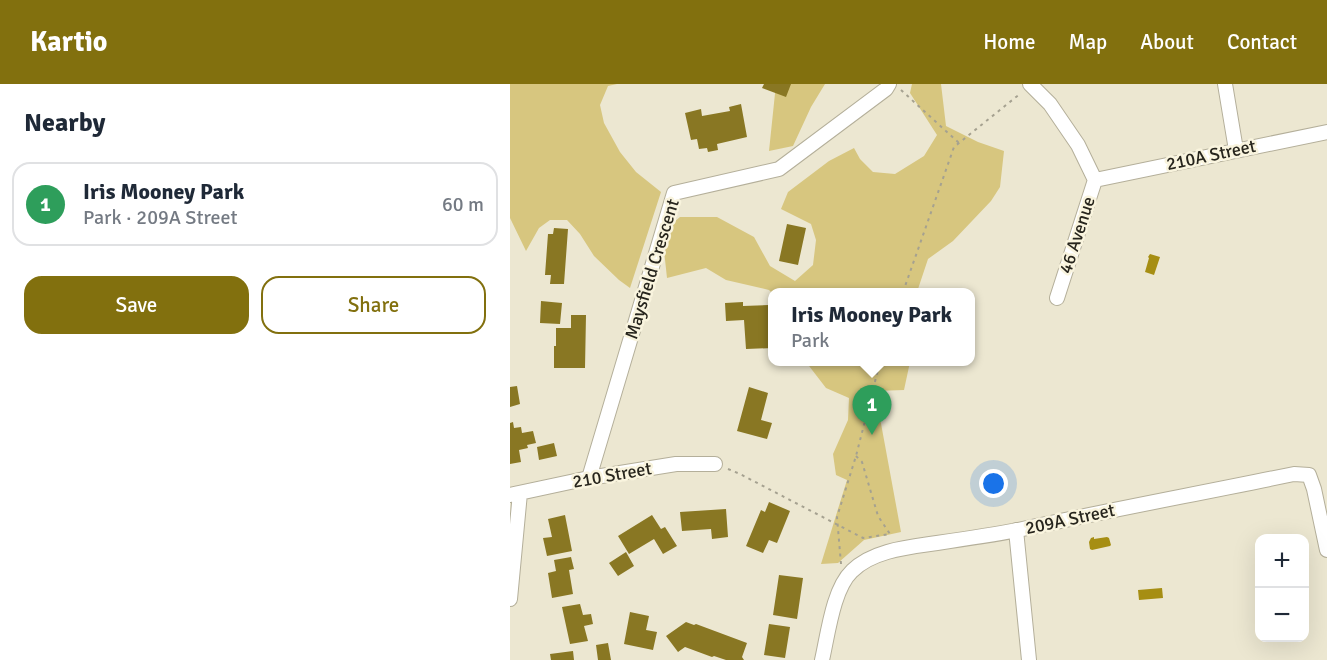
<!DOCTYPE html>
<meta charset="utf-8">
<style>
:root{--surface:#fff;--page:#f6f6f7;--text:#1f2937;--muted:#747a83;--line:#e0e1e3;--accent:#82700e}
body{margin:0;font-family:Signika,sans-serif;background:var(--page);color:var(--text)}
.controls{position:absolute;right:18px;bottom:18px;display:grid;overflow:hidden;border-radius:12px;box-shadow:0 6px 24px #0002}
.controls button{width:54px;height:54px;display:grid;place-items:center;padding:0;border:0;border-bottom:2px solid var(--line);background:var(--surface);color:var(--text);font:30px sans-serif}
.you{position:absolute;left:484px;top:400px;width:21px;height:21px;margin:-15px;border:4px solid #fff;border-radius:50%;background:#1a73e8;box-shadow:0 0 0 9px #1a73e833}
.badge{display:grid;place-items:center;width:39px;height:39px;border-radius:50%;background:var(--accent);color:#fff;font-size:20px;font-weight:700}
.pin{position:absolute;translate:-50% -50px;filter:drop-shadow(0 2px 3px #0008)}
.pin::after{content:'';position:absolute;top:32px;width:21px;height:18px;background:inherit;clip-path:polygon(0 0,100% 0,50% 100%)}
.popup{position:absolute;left:258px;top:204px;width:207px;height:78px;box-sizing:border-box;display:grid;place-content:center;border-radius:12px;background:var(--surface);filter:drop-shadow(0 2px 4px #0005);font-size:20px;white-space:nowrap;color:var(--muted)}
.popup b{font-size:22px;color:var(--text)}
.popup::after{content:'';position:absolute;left:50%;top:100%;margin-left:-12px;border:12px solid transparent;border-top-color:var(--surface)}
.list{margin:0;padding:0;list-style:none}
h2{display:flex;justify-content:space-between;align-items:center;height:78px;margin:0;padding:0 24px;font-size:26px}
h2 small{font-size:20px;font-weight:400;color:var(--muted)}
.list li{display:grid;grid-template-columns:39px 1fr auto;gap:18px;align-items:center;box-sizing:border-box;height:84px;margin:0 12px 12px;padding:0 12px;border:2px solid var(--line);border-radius:18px}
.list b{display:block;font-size:22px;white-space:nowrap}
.list p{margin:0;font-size:20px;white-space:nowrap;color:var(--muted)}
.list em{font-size:20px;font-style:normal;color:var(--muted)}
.actions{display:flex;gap:12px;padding:18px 24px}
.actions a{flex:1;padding:14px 0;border:2px solid var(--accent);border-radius:18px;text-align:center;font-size:21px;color:var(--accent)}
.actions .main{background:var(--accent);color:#fff}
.map{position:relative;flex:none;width:817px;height:576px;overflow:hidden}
header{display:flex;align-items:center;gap:36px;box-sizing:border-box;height:84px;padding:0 30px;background:var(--accent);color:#fff}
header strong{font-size:28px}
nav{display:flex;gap:33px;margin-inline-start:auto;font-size:21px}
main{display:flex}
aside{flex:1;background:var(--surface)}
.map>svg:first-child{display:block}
.green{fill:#d7c67f}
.water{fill:#a68e13}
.building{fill:#897723}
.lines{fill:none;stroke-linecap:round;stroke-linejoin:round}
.minor-casing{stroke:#b4af9a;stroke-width:16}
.path{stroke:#a5a190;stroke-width:2;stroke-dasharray:3 4.5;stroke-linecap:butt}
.minor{stroke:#fff;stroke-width:14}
.labels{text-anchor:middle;stroke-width:5;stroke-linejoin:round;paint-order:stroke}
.street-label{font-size:18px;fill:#27251d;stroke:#f9f4de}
</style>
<header>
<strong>Kartio</strong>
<nav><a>Home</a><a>Map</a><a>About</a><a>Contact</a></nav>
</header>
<main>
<aside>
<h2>Nearby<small></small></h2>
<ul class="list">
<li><span class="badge" style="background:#2e9e5b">1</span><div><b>Iris Mooney Park</b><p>Park · 209A Street</p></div><em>60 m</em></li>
</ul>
<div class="actions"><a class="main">Save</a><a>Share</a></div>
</aside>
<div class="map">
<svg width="817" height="576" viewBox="0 0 817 576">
<rect width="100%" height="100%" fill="#ece7d1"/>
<path class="green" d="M0 0H107L98 2 90 21 94 39 110 68 126 88 151 108 120 204 109 196 84 172 70 150 57 136H40L29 144 16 167 0 134Z
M266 0H315L301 23 283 62 259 67Z
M402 0H431L436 42 468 58 494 67 490 103 481 117 443 157 418 175 407 208H263V210L259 206 216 196 196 184 157 194 152 148 170 133H207L244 153 260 182 285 197 303 181 306 156 301 140 271 125 278 108 319 77 344 64 350 75 363 88 385 90 414 72 427 51 400 9Z
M296 278H400L394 306 365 307 391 448 354 456 328 479 311 480 337 396 326 391 323 370 338 336 339 314 316 304Z"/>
<path class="water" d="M640 170 650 173 644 191 635 188 639 174 638 173Z
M584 453V455L597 453 599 454 601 461 600 462 582 466 580 465 579 458 581 454Z
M652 504 653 514 629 516 628 506Z"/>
<path class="building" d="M254 0H281L276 13 252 4Z
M231 20 237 53 207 60 208 66 198 68 197 64 189 65 187 55 181 56 175 29 191 25 192 32 220 27 219 23Z
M277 140 296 144 288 181 269 177Z
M44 144 58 145 54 200H40L41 191H35L38 150H43Z
M31 217 52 219 50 240 30 239Z
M233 218V222L259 221 263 264 236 265 234 236 216 237 215 219Z
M61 231H76L75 284H44V262H46V244H61Z
M7 302 10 320 0 323V303Z
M239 303 258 309 251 336 262 339 257 355 227 347Z
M3 338 4 344 11 343 12 349 23 347 26 359 17 361 18 364 9 366 11 378 0 380V339Z
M44 359 47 372 29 376 27 363Z
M259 418 280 427 267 459 259 456 253 469 236 462 251 426 255 428Z
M216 425 218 453 202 455 201 445 172 447 170 428Z
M55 431 62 467 37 472 33 454 42 453 38 435Z
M142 431 151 445 155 443 167 462 153 470 144 455 119 470 108 452Z
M116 468 124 482 108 492 99 479Z
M61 473 64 485 59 486 63 510 42 514 38 489 46 487 44 476Z
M269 491 293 494 287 535 263 531Z
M70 520 73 531 81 530 83 540 74 542 78 557 60 560 52 523Z
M120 528 139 532 136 546 147 548 143 566 114 560Z
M176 538 184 541 186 540 237 559 232 573 234 576H216L204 572 202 573 175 563 168 568 156 552Z
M259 540 280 543 275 574 254 571Z
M98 559 101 576H88L86 561Z
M63 567 64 576H41L40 570Z"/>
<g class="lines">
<g class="minor-casing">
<path id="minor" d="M520 0 540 20 568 61 585 96 547 214
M715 0 726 66
M585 96 817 48
M79 394 164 109 269 85 376 5 379 0
M0 411 79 394 166 380H205
M506 446 519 576
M0 515 10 409
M312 576C318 550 323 505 342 487 363 466 400 463 427 459 454 455 481 451 508 446 600 426 692 409 784 390L799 391 804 405 817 466"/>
</g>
<path class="path" d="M391 6 449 59
M393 208 444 63 511 9
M346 372 352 378 368 432 380 450
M218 385 230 390 353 454 380 450
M331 480 327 433 346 372 370 278"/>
<use href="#minor" class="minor"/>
</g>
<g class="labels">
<g class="street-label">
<text transform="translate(701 71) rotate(-12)" y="6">210A Street</text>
<text transform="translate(567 151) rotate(-72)" y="6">46 Avenue</text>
<text transform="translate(142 185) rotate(-73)" y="6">Maysfield Crescent</text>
<text transform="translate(102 391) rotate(-10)" y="6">210 Street</text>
<text transform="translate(560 435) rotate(-12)" y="6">209A Street</text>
</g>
</g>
</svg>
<div class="controls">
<button>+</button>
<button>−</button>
</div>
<div class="you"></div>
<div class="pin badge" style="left:362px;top:351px;background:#2e9e5b">1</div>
<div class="popup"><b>Iris Mooney Park</b>Park</div>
</div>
</main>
